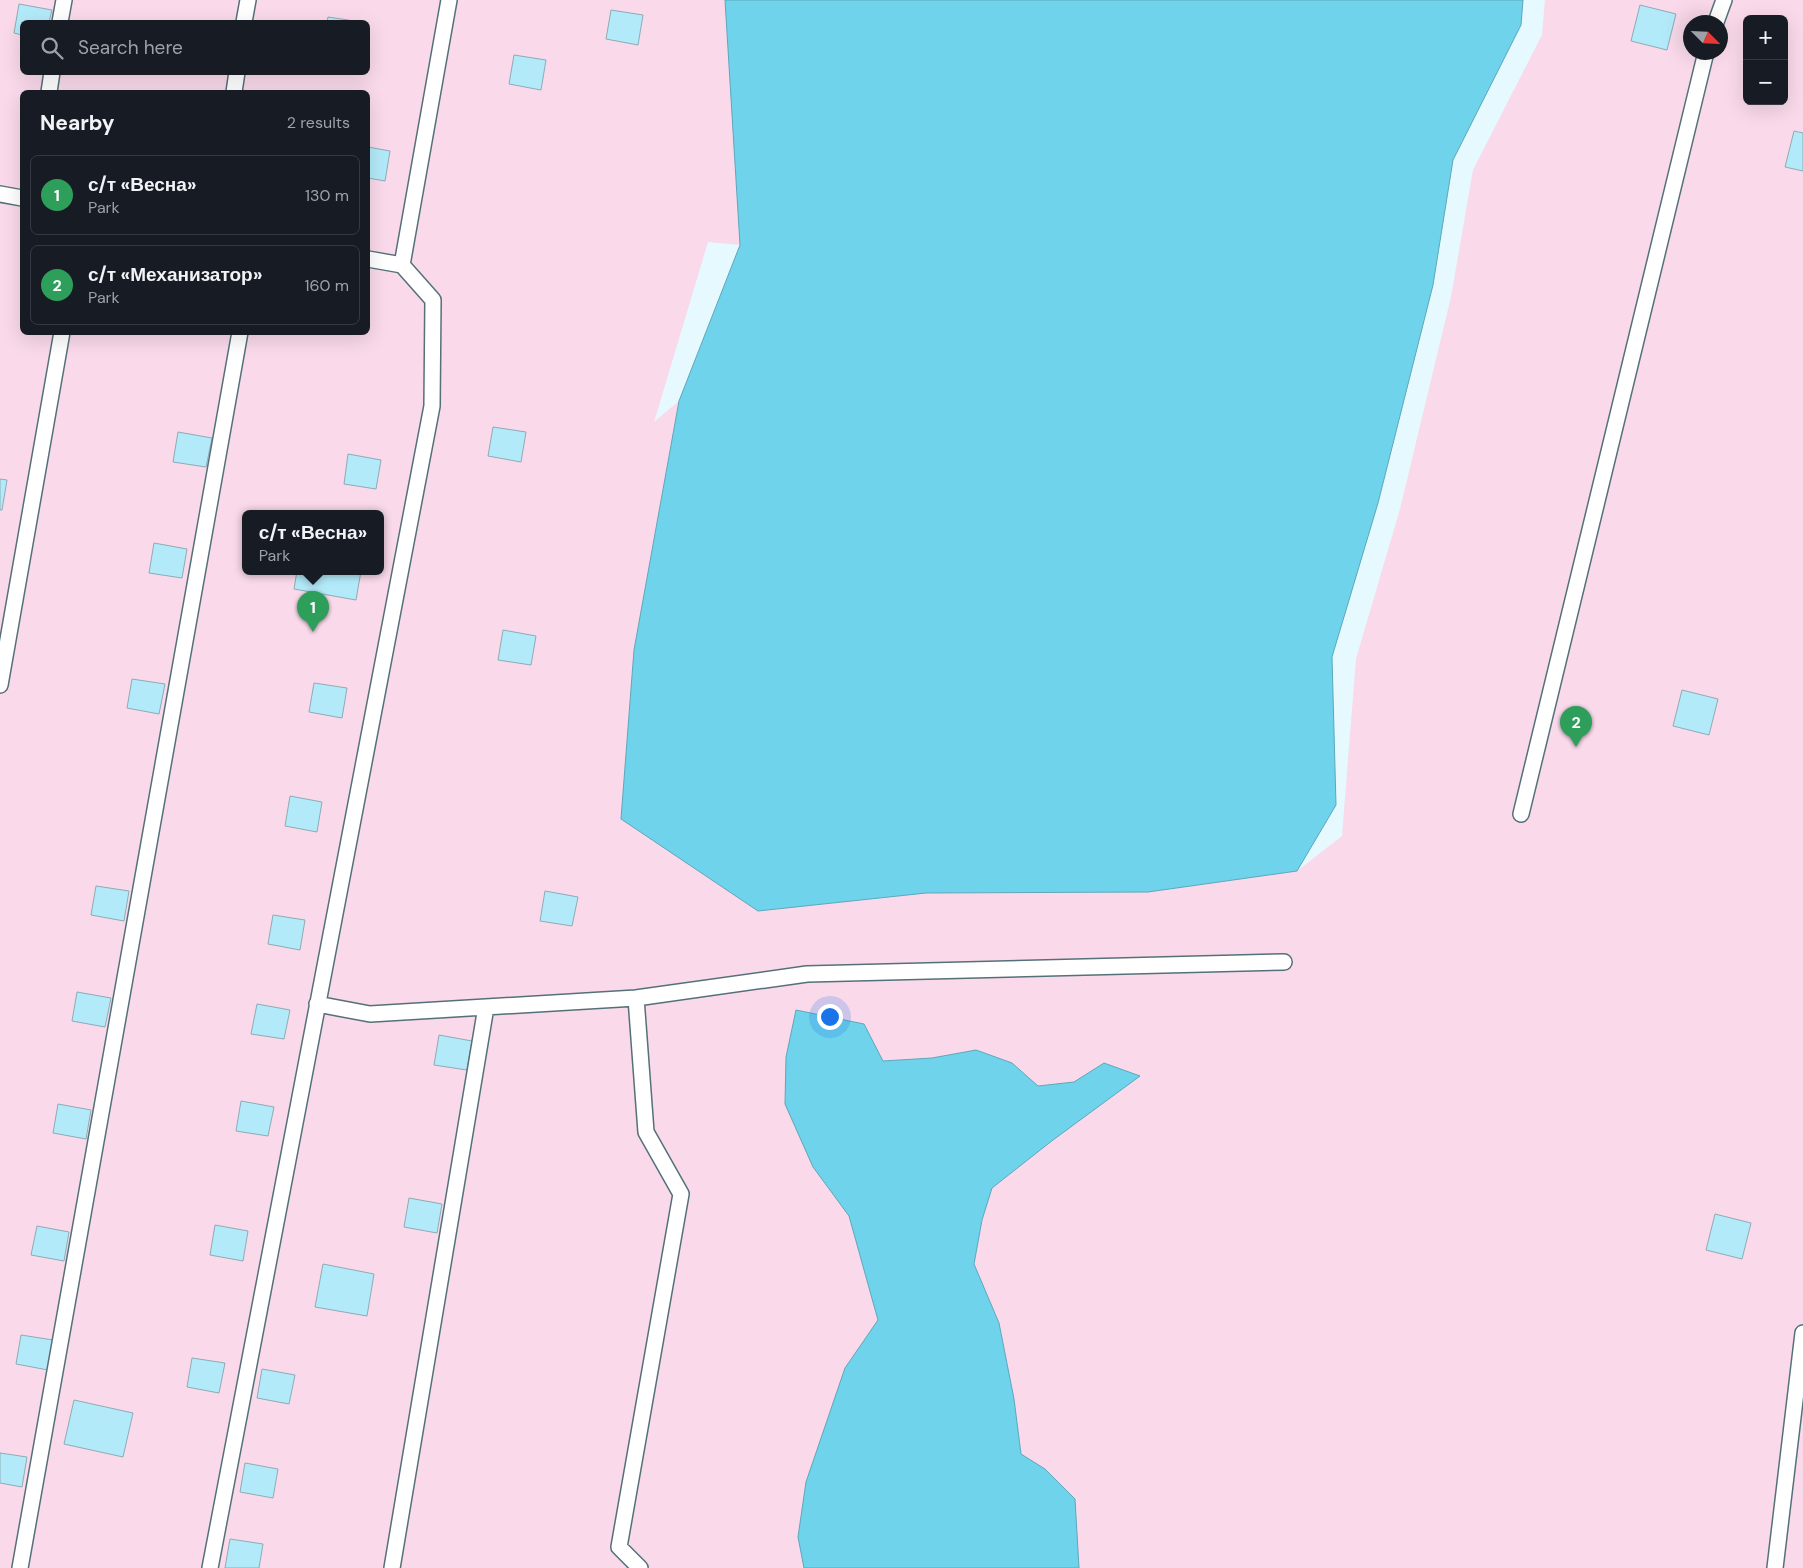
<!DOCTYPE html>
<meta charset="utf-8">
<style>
:root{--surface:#171b24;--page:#20242c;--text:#f1f3f6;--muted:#9ea1a6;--line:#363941;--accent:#7c3aed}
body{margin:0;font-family:"DM Sans",sans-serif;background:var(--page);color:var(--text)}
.controls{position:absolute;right:15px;top:15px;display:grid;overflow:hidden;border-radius:8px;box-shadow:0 5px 20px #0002}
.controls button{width:45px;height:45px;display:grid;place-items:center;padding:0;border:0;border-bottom:1px solid var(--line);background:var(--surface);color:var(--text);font:25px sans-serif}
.compass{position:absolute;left:1683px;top:15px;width:45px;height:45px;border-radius:50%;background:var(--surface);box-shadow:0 5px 20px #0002;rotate:114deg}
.you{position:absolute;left:829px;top:1016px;width:18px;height:18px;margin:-12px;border:4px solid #fff;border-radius:50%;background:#1a73e8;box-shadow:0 0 0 8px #1a73e833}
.badge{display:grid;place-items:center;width:32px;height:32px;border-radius:50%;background:var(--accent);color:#fff;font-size:16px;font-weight:700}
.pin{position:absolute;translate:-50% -41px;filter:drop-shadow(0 1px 2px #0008)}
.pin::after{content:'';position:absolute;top:26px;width:18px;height:15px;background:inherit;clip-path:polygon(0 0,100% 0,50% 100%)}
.popup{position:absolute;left:242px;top:510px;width:142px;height:65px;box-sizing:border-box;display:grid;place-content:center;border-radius:8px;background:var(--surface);filter:drop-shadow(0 1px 4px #0005);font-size:16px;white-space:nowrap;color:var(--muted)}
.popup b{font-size:19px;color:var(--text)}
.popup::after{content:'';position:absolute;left:50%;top:100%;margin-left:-10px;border:10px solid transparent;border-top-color:var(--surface)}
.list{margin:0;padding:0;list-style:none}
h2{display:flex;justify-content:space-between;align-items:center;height:65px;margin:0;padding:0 20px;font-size:21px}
h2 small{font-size:16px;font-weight:400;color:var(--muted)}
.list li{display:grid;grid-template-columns:32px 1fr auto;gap:15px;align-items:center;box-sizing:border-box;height:80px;margin:0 10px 10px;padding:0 10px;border:1px solid var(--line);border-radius:8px}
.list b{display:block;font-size:19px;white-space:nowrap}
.list p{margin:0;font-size:16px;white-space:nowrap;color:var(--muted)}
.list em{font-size:16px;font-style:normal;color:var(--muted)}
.icon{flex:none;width:28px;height:28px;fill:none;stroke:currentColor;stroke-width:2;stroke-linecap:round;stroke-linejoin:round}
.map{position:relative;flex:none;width:1803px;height:1568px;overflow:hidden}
.search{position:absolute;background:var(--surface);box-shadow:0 5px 20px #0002;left:20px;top:20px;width:350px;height:55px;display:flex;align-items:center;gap:12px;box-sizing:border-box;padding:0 18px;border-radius:8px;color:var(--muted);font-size:19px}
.panel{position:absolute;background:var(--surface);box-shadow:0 5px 20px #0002;left:20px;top:90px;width:350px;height:245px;border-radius:8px}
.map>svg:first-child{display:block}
.green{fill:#f9d9ea;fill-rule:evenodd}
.water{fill:#70d3ec;stroke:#5da7b9}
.building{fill:#b3eaf9;stroke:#8dacb5}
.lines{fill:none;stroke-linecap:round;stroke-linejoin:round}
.lane-casing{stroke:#547179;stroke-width:18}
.lane{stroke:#fff;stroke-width:15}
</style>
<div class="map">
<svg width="1803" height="1568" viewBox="0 0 1803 1568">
<rect width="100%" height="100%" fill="#e5f9fe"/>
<path class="green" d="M0 0H725L740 245 708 242 654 422 679 401 634 650 621 819 758 911 926 893 1149 892 1297 871 1342 836 1356 659 1400 509 1451 297 1473 170 1542 35 1545 0H1803V1568H1079L1077 1558 1045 1469 1021 1454 1014 1399 999 1323 974 1264 982 1220 992 1188 1053 1140 1140 1076 1104 1063 1074 1082 1037 1086 1012 1063 976 1050 932 1058 883 1061 864 1024 796 1010 786 1057 813 1167 849 1216 878 1320 845 1368 798 1537 804 1568H0ZM1747 19H1784V101H1747ZM22 22H368V72H22ZM1690 22H1720V52H1690ZM22 92H368V332H22ZM246 513H380V571H246Z"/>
<path class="water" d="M725 0H1523L1521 25 1453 160 1433 285 1378 503 1332 657 1336 805 1297 871 1148 892 926 893 758 911 621 819 634 650 679 401 740 245Z
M796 1010 864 1024 883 1061 932 1058 976 1050 1012 1063 1038 1086 1074 1082 1104 1063 1140 1076 1053 1140 992 1188 982 1220 974 1264 999 1323 1014 1399 1021 1454 1045 1469 1075 1499 1079 1568H804L798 1537 806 1482 845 1368 878 1320 849 1216 813 1167 785 1104 786 1057Z"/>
<path class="building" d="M19 4 52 10 49 22H22V35L14 33Z
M1640 5 1676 14 1667 50 1631 41Z
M611 10 643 15 638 45 606 39Z
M328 17 361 22H327Z
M514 55 546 60 541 90 509 84Z
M1794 131 1803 133V171L1785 167Z
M368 147 390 151 385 181 368 178Z
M493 427 526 432 521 462 488 456Z
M178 432 212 438 206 467 173 462Z
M348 454 381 460 376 489 344 484Z
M0 479 7 480 2 510H0Z
M154 543 187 549 182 578 149 573Z
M297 571H361L356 600 294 589Z
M503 630 536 636 531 665 498 660Z
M132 679 165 684 159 714 127 708Z
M314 683 347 688 342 718 309 712Z
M1682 690 1718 699 1709 735 1673 726Z
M290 796 322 802 317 832 285 826Z
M96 886 129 891 124 921 91 915Z
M545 891 578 897 572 926 540 921Z
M273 915 305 920 300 950 268 944Z
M77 992 111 998 105 1027 72 1021Z
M257 1004 290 1010 284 1039 251 1034Z
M439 1035 472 1041 467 1070 434 1065Z
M241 1101 274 1107 268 1136 236 1131Z
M58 1104 91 1110 86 1139 53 1133Z
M409 1198 442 1204 437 1233 404 1227Z
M1715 1214 1751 1223 1742 1259 1706 1250Z
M215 1225 248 1231 243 1261 210 1255Z
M37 1226 69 1232 64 1261 31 1255Z
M323 1264 374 1274 367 1316 315 1307Z
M21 1335 53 1340 48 1370 16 1364Z
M192 1358 225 1363 219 1393 187 1387Z
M262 1369 295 1375 289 1404 257 1398Z
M74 1400 133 1413 123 1457 64 1444Z
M0 1453 27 1457 22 1487 0 1483Z
M245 1463 278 1469 273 1498 240 1492Z
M230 1539 263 1544 259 1568H225Z"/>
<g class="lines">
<g class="lane-casing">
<path id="lane" d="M60 22 64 0
M244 22 248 0
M1716 22 1724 0
M49 92 52 72
M234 92 237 72
M0 194 22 198
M402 265 449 0
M0 685 62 332
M1521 814 1706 52
M636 998 646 1132 681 1194 619 1547 640 1568
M317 1004 370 1014 636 998 807 974 1284 962
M20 1568 240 332
M210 1568 432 406 433 300 402 265 368 259
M392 1568 486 1007
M1775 1568 1803 1333"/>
</g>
<use href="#lane" class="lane"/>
</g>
</svg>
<div class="controls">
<button>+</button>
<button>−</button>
</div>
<svg class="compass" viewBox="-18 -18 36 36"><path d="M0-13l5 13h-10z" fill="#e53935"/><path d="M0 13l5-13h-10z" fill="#9ea1a6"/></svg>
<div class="you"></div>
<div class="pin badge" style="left:313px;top:632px;background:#2e9e5b">1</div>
<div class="popup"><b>с/т «Весна»</b>Park</div>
<div class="pin badge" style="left:1576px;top:747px;background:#2e9e5b">2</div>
<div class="search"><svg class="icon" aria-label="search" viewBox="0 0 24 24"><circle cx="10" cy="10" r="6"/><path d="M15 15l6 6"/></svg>Search here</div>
<section class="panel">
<h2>Nearby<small>2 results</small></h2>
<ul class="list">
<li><span class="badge" style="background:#2e9e5b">1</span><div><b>с/т «Весна»</b><p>Park</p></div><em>130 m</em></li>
<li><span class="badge" style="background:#2e9e5b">2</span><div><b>с/т «Механизатор»</b><p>Park</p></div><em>160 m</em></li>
</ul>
</section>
</div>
